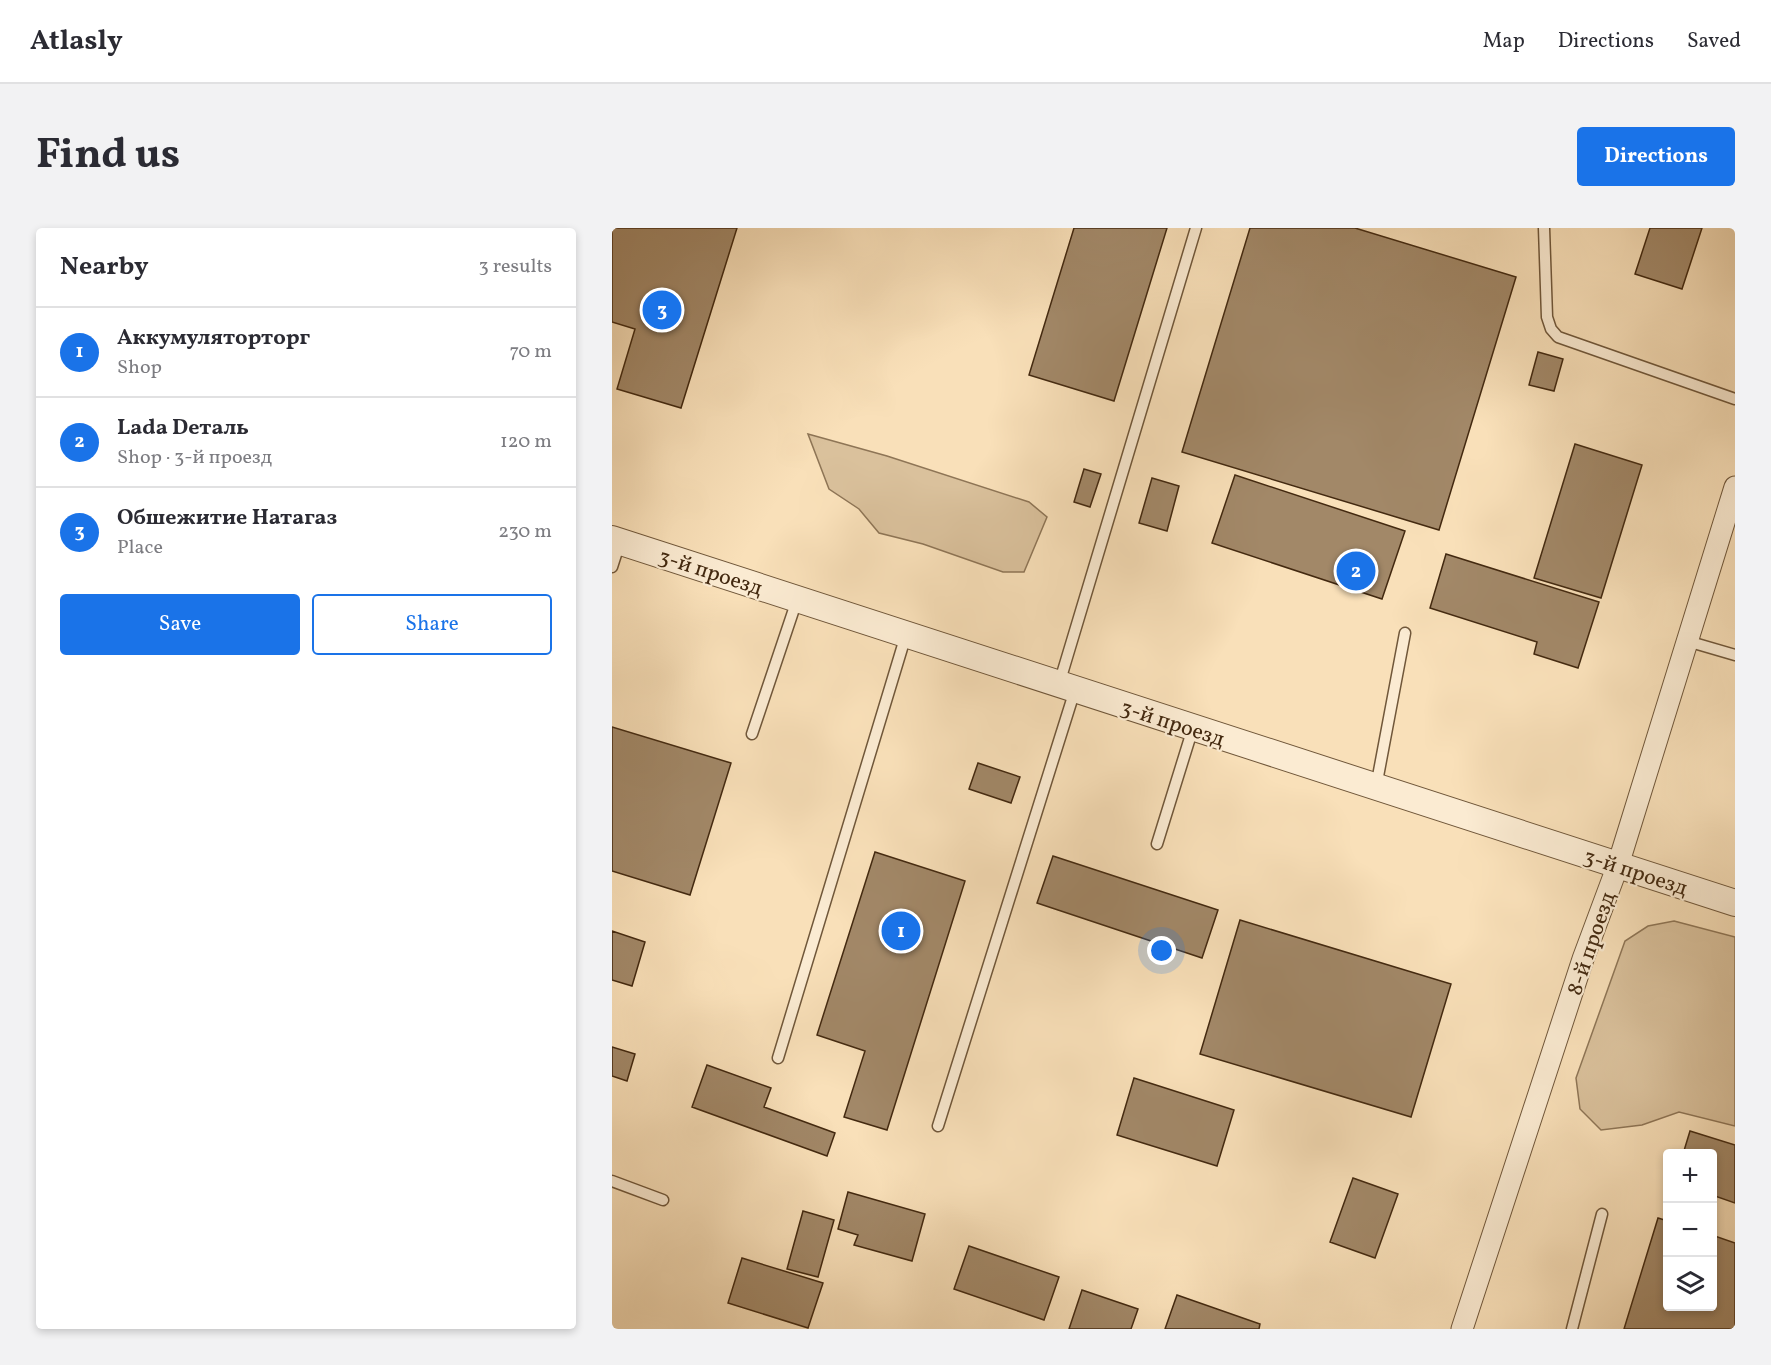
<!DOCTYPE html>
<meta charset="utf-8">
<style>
:root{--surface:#fff;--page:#f2f2f3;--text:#2b2b33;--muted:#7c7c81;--line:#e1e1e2;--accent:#1a73e8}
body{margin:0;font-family:Vollkorn,serif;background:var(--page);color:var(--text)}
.controls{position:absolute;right:18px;bottom:18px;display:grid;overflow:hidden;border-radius:6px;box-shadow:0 3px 9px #0003}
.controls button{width:54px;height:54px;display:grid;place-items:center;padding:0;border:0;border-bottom:2px solid var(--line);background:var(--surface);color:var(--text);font:30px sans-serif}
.you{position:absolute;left:550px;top:723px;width:21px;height:21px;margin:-15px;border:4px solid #fff;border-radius:50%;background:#1a73e8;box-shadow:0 0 0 9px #1a73e833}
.badge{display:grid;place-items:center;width:39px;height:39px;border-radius:50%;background:var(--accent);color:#fff;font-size:20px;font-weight:700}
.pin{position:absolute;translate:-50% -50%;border:3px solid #fff;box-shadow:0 2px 6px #0006}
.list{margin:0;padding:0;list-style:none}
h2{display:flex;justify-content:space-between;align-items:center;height:78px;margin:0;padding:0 24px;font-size:26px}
h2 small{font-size:20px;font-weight:400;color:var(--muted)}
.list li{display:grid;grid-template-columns:39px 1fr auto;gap:18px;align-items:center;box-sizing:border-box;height:90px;padding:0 24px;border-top:2px solid var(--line)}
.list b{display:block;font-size:22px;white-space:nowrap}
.list p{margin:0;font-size:20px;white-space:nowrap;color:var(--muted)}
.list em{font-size:20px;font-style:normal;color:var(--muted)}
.actions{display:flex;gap:12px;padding:18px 24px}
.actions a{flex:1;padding:14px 0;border:2px solid var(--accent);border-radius:6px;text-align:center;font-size:21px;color:var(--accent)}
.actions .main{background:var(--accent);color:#fff}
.icon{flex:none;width:33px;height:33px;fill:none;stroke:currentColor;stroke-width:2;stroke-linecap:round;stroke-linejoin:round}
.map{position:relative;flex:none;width:1123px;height:1101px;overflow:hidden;border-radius:6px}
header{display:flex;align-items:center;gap:36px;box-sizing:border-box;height:84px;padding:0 30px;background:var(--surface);border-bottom:2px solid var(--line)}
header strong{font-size:28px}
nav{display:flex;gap:33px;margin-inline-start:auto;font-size:21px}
.intro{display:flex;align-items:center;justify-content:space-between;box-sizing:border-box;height:144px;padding:0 36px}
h1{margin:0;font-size:42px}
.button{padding:15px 27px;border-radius:6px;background:var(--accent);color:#fff;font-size:21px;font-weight:700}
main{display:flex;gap:36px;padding:0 36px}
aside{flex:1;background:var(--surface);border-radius:6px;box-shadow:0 3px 9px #0003}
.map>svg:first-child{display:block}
.green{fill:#dac19c;stroke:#8e7556;stroke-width:1.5}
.building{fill:#a28868;stroke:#432910;stroke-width:1.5}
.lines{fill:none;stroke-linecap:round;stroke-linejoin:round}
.service-casing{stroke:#70573a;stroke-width:13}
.minor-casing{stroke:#70573a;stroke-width:23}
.tertiary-casing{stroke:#70573a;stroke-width:28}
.service{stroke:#fbebd2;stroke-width:10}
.minor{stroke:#fbebd2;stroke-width:21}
.tertiary{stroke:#fbebd2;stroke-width:26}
.labels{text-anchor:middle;stroke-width:4.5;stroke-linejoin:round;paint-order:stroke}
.street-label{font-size:22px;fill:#432910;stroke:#fbebd2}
</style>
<header>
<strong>Atlasly</strong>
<nav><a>Map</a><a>Directions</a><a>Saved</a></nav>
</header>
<div class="intro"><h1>Find us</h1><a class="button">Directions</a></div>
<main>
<aside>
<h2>Nearby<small>3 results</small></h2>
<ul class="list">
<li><span class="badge">1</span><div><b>Аккумуляторторг</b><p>Shop</p></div><em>70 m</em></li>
<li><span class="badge">2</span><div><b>Lada Dеталь</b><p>Shop · 3-й проезд</p></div><em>120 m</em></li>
<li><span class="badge">3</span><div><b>Обшежитие Натагаз</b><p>Place</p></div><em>230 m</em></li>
</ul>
<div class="actions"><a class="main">Save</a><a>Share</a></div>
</aside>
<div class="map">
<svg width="1123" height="1101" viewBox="0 0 1123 1101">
<rect width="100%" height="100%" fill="#f9e0b9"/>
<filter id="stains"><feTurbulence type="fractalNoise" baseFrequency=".00333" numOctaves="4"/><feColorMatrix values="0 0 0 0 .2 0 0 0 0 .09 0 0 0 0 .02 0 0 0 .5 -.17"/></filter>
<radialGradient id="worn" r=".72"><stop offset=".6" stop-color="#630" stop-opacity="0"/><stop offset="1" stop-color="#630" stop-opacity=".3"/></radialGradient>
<path class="green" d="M196 206 275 228 417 274 435 289 412 344H391L311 316 267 305 247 281 217 261Z
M1062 693 1123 709V898L1067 884 1030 897 989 902 968 881 964 850 1013 713 1036 698Z"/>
<path class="building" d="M0 0H125L69 180 5 161 23 101 0 94Z
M462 0H555L502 173 417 147Z
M638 0H743L904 49 827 302 570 224Z
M1038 0H1090L1070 61 1023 46Z
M926 124 951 131 942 163 917 157Z
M963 216 1030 237 989 370 922 350Z
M472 241 489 246 478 279 462 274Z
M623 247 793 303 770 371 600 315Z
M540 250 567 258 555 303 527 295Z
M834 326 987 374 966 440 922 426 925 414 818 380Z
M0 499 119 535 78 667 0 643Z
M366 535 408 549 399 575 357 561Z
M263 624 353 653 275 902 232 889 253 823 205 807Z
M441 628 606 682 590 730 425 675Z
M628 692 839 756 799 889 588 826Z
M0 703 33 714 20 758 0 752Z
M0 819 23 826 15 853 0 848Z
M95 837 159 860 152 879 223 905 215 928 80 879Z
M522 850 622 882 605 938 505 907Z
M1078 903 1123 917V975L1100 967V926H1071Z
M741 950 786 966 763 1030 718 1014Z
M236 964 313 986 300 1033 242 1017 246 1007 226 1001Z
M191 983 222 992 206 1049 175 1041Z
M1046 990 1056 993V1078H1100V1007L1123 1015V1101H1012Z
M357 1018 447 1049 432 1092 342 1061Z
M130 1030 211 1055 196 1100 116 1075Z
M470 1062 526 1081 519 1101H457Z
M565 1067 648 1096 647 1101H553Z"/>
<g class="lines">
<g class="service-casing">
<path id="service" d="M932 0 935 89 939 101 946 109 1123 171
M0 339 8 314
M1075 413 1123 427
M447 456 584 0
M140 506 185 372
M764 559 793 405
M545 616 581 500
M166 830 294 407
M326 898 463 462
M0 953 51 972
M960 1101 990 986"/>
</g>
<g class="minor-casing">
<path id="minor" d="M850 1101 971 731 1006 637 1123 259"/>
</g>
<g class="tertiary-casing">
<path id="tertiary" d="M0 311 1123 675"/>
</g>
<use href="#service" class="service"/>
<use href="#minor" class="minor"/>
<use href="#tertiary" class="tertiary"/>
</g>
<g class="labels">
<g class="street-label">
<text transform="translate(99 343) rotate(18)" y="8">3-й проезд</text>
<text transform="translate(561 494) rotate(18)" y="8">3-й проезд</text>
<text transform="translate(1024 643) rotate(18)" y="8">3-й проезд</text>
<text transform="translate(978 715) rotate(-71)" y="8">8-й проезд</text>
</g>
</g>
<rect width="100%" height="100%" filter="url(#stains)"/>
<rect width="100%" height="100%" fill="url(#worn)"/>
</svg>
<div class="controls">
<button>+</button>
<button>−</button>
<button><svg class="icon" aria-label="layers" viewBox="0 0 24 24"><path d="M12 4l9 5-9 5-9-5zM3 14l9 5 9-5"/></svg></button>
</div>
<div class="you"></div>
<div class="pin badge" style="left:289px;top:703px">1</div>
<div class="pin badge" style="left:744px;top:343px">2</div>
<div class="pin badge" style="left:50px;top:82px">3</div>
</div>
</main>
